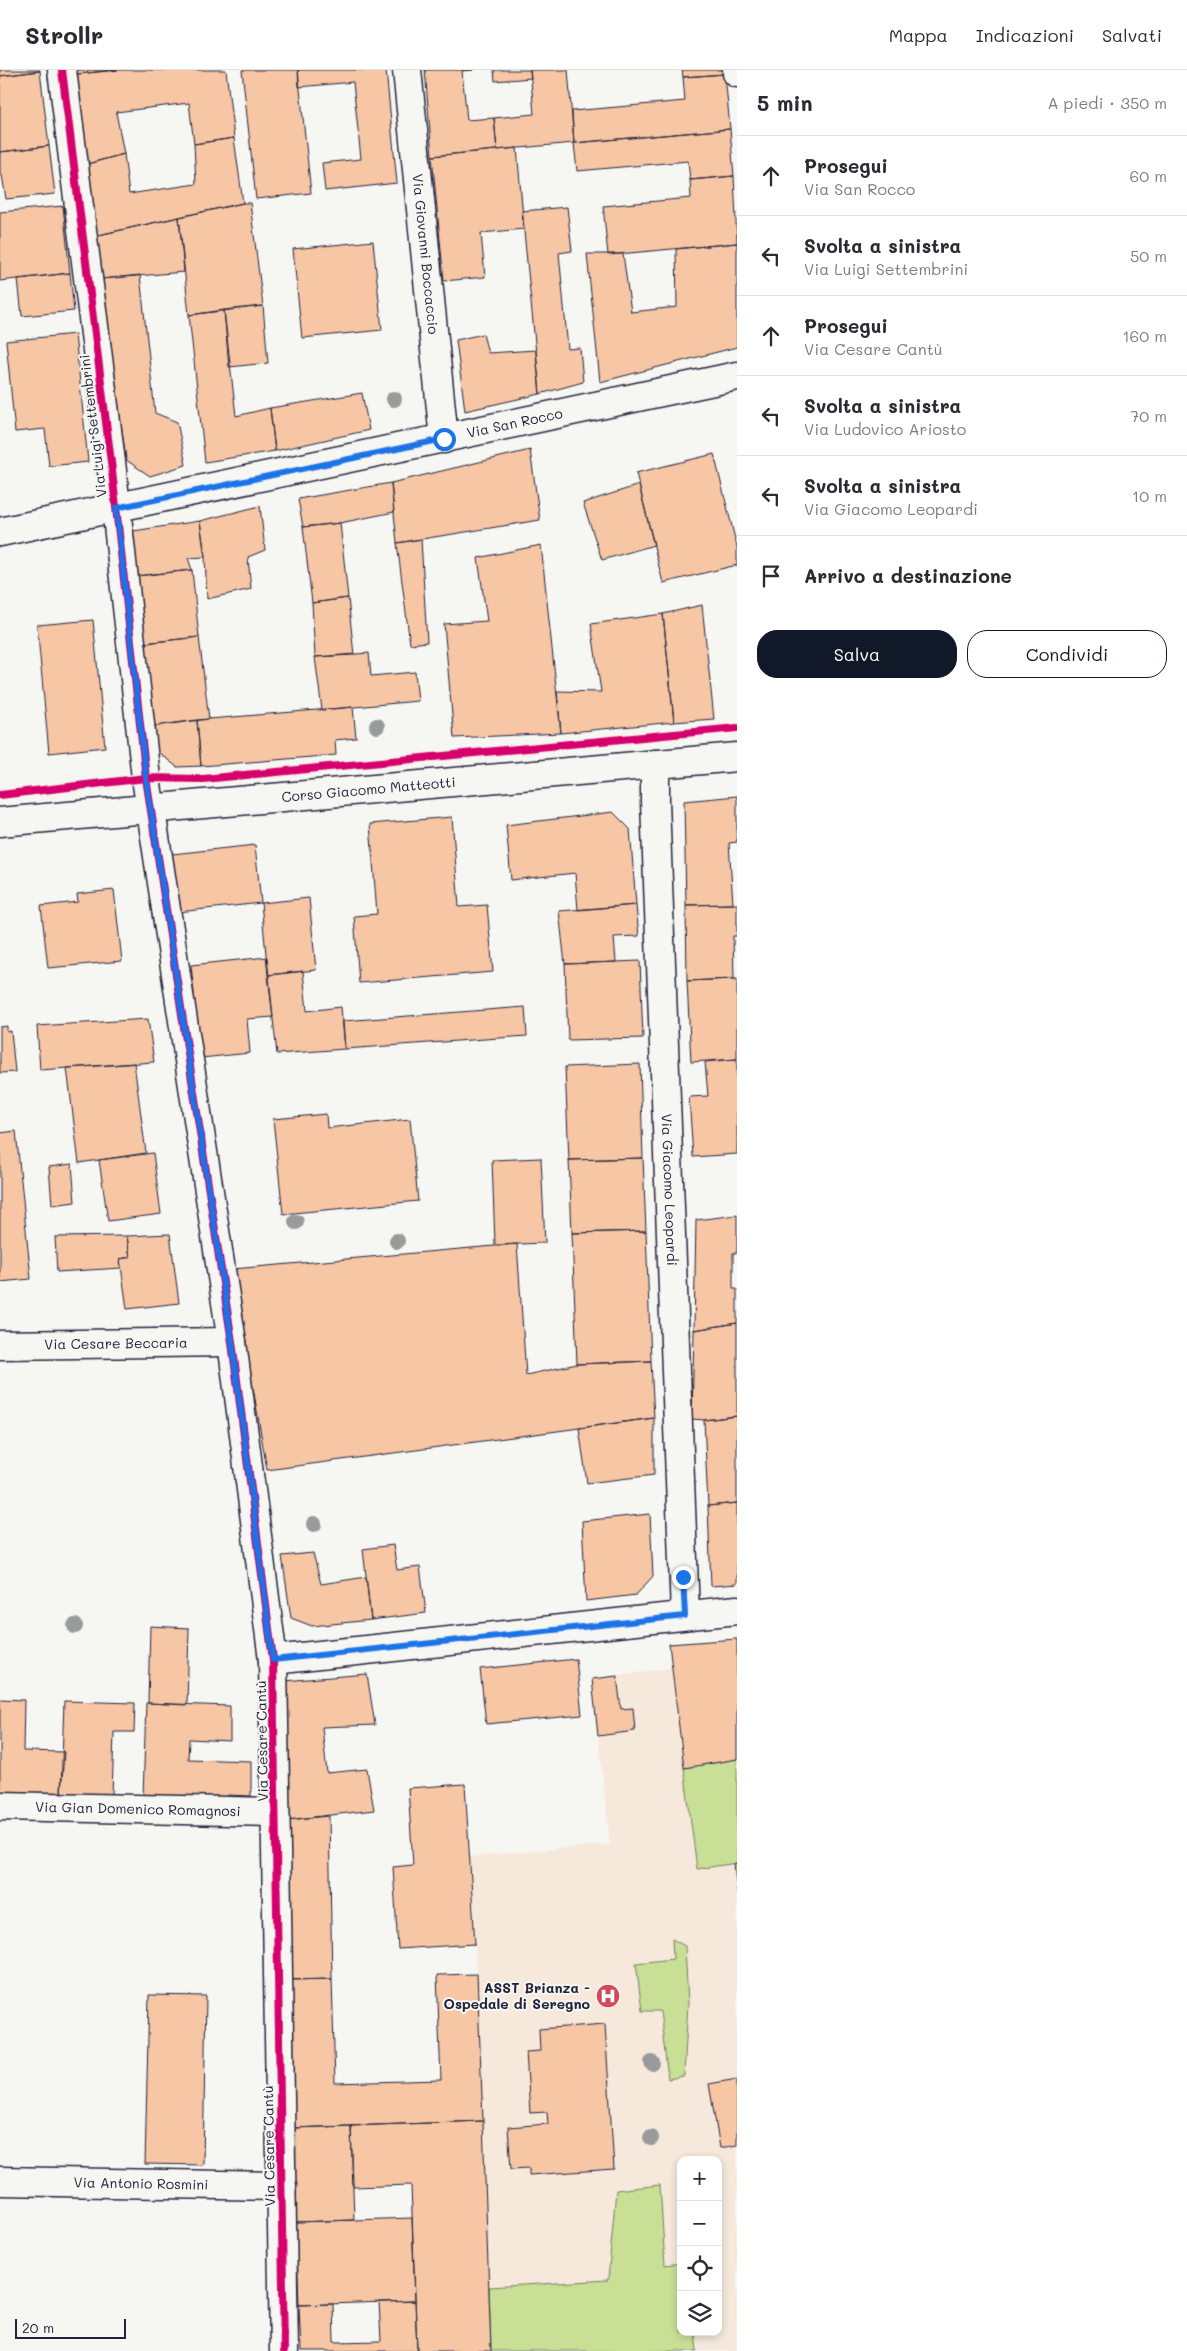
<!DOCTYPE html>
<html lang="it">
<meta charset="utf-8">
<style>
:root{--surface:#fff;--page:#f2f2f3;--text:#2b2b33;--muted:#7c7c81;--line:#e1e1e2;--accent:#111827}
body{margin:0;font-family:Mali,sans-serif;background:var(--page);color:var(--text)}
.controls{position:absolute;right:15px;bottom:15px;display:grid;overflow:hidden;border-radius:10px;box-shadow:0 2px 8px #0003}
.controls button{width:45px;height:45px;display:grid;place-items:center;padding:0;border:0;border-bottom:1px solid var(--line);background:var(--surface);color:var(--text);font:25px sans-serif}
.scale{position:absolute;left:15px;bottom:12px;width:111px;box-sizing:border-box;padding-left:5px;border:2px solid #22223b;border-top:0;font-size:14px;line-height:18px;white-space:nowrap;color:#22223b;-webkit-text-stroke:4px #f6f6f2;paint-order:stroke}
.stop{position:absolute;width:15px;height:15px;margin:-11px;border:4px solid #1a73e8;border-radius:50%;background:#fff}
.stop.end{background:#1a73e8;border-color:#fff;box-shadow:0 1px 5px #0008}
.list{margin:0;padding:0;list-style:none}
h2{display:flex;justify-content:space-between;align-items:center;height:65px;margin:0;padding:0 20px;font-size:21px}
h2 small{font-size:16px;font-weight:400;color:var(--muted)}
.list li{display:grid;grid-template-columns:32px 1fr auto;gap:15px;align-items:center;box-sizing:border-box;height:80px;padding:0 20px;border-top:1px solid var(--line)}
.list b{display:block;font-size:19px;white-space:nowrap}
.list p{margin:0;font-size:16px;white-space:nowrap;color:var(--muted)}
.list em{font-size:16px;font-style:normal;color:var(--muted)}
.actions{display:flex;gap:10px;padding:15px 20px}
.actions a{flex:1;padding:11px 0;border:1px solid var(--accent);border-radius:20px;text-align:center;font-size:18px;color:var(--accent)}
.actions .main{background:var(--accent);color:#fff}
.icon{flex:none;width:28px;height:28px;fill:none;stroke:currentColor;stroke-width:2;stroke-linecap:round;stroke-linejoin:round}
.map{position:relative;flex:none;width:737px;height:2281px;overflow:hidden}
header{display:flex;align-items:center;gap:30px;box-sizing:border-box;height:70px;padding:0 25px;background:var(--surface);border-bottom:1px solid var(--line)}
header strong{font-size:24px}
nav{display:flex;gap:28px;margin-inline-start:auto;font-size:18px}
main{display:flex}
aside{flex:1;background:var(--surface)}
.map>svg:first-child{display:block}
.built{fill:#f6e8db;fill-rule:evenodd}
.green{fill:#c8df95;stroke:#758068}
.building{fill:#f6c6a5;stroke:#22223b}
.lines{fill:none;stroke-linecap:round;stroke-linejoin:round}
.street-casing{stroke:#22223b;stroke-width:31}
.secondary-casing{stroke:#22223b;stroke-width:31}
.street{stroke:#f6f6f2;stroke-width:28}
.secondary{stroke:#f6f6f2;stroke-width:28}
.cycleway-casing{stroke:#f6f6f2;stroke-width:11}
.cycleway{stroke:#d6006c;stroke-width:8}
.tree{fill:#989b9a}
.route{stroke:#1a73e8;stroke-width:6}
.labels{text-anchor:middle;stroke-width:4;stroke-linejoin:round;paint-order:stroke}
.street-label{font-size:14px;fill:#22223b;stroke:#f6f6f2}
.poi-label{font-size:14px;font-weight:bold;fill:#22223b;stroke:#f6f6f2;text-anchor:end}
</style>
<header>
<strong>Strollr</strong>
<nav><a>Mappa</a><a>Indicazioni</a><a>Salvati</a></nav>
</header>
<main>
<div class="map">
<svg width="737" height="2281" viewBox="0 0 737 2281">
<rect width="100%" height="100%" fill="#f6f6f2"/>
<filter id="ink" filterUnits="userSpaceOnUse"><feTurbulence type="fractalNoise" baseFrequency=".02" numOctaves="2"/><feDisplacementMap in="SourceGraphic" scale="10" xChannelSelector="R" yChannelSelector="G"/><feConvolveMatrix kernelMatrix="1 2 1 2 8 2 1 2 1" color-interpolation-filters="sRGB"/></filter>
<g filter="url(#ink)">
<path class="built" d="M671 1598 684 1698 737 1689V2281H491L477 1904 470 1787 610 1774 592 1609ZM681 2090H718V2262H681Z"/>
<path class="green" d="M737 1689V1793L697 1799 684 1698Z
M672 1869 685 1876 688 1933 684 2006 668 2009 660 1941H642L636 1893 673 1889Z
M660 2115 665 2195 681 2193V2262H695L697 2281H491L489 2217 608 2210 616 2120Z"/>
<path class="building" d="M0 0H40V1L0 6Z
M76 0H117L77 4Z
M117 0H226L234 68 194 74 189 33 116 42 124 84 87 94 77 4Z
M242 0H298L311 123 256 129Z
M298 0H386L397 113 325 121 322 93 361 89 353 12 299 17Z
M425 0H473L462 1 467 50 494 48 497 80 432 86Z
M494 0H530L531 8 495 11Z
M530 0H568L574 73 497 80 494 48 534 44Z
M682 0H725V4L683 7Z
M40 1 49 76 0 82V6Z
M725 4 730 59 574 73 572 41 685 31 683 7Z
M730 59 734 106 690 110 688 91 577 101 574 73Z
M234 68 243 133 94 166 87 94 124 84 129 124 196 114 194 74Z
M49 76 55 124 6 129 2 105H0V82Z
M517 78 524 159 481 163 485 207 444 211 432 86Z
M734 106 737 173 608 185 603 136 691 128 690 110Z
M243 133H250L263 236 189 245 179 147Z
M63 136 70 203 0 211V142Z
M567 137 572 181 559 183 568 279 580 278 583 312 540 324 522 141Z
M179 147 184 202 101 209 94 166Z
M373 171 382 260 302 268 293 179Z
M737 173V277L600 312 587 184H623L631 242 677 237 676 179Z
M70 203 74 241 22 246 18 209Z
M140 205 155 343 177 352 186 395 150 406 126 390 101 209Z
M263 236 268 293 229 297 224 240Z
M224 240 236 346 270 338 275 381 205 392 189 245Z
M75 264 88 392 49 396 45 359 15 362 6 271Z
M483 264 488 283 536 280 540 324 465 341 456 270Z
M362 323 369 360 275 381 270 338Z
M530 380 540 450 397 473 391 413Z
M714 384 737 477V495L663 513 636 403Z
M391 413 394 442 340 453 303 457 298 429Z
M639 415 654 475 602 490 583 433Z
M260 436 265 480 248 487 251 519 207 529 205 487 200 451Z
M200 451 205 487 188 488 192 500 136 506 133 461Z
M340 453 348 528 312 533 303 457Z
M421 469 427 572 410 574 397 473Z
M541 475 561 663 454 668 444 554 487 551 478 488Z
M192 500 199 567 144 573 136 506Z
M348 528 354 585 315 587 312 533Z
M702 535 714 649 674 652 663 544Z
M663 544 674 652 561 663 557 621 601 622 591 554Z
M93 550 105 677 49 683 37 555Z
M199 567 209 649 154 656 144 573Z
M369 583 371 606 415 602 418 631 322 640 315 587Z
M353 637 356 668 335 670 336 685 201 696 197 650Z
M197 650 201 696 177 697 154 679V656Z
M737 726V772L729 773 733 834 686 835 684 731Z
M613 742 630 759 636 835 578 840 575 803 511 810 506 755Z
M452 747 459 837 487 835 493 902 359 913 354 846 377 844 370 754Z
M255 775 261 833 178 842 172 784Z
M114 820 122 891 48 898 41 836 78 832 77 824Z
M309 828 316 900 268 905 261 833Z
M733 834H737V866H733L734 909 687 911 686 835Z
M636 835 639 866 614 867 616 892 565 894 559 841Z
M267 887 273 947 247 949 250 983 201 988 191 895Z
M640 891 643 968 568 970 565 894Z
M303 901 307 941 341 937 345 979 277 984 268 905Z
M734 909H737V989L691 992 687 911Z
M525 937 527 966 345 979 343 951Z
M148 949 154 992 40 1000 37 956Z
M7 956V962L11 961 15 1002 0 1003V957Z
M737 989V1084L693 1087 689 1027 708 1026 705 992Z
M134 993 146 1083 79 1093 67 998Z
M640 994 643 1088 569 1090 565 997Z
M326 1044 327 1058 410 1049 418 1131 283 1144 273 1049Z
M16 1061 31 1209 0 1212V1063Z
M153 1083 161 1144 108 1151 99 1090Z
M541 1088 545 1173 495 1175 492 1090Z
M643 1088 646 1161 572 1163 569 1090Z
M72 1094 75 1132 52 1135 49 1097Z
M737 1145V1183H733V1219H737V1253L694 1260 696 1150Z
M646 1161 651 1291 577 1294 572 1163Z
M170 1164 179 1233 127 1239 120 1189 130 1187 127 1166Z
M127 1166 130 1187 120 1189 121 1198 57 1202 55 1167Z
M517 1174 526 1305 577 1294 651 1291 654 1348 267 1400 233 1199Z
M737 1253V1346L704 1350 692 1349 694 1260Z
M737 1346V1433L708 1436 704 1350Z
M654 1348V1405L587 1413 579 1358Z
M737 1433V1514L711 1516 708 1436Z
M650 1444 653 1506 636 1525 586 1531 582 1451Z
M393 1475 397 1500 420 1497 426 1543 371 1550 363 1479Z
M313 1483 321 1514 366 1507 371 1550 312 1556 291 1548 282 1486Z
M150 1556 189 1558 187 1635 148 1633Z
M737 1569V1689L684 1698 669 1574Z
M576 1589 582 1645 486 1654 480 1599Z
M367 1604 375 1655 322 1657 327 1703 367 1699 374 1740 287 1750 284 1611Z
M617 1606 621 1639 633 1638 635 1661 598 1666 592 1609Z
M0 1629 24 1630 23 1681 64 1682 61 1724 0 1722Z
M64 1631 135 1633 134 1662H114L112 1726 61 1724Z
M146 1633 230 1636V1671L189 1669 188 1689 251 1691V1726L228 1725 229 1728H143Z
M465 1714 475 1874 398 1879 393 1797 413 1795 408 1718Z
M329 1746 332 1909 288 1910 287 1750Z
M737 1793V1821L734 1794Z
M477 1904 483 2051 292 2058 288 1910 332 1909 335 2013 441 2010 437 1905Z
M149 1925 206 1926 203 2095 145 2094Z
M605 1954 614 2099 529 2105V2098L511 2099 508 2057 548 2054 547 2042 530 2043 526 1982 540 1981 539 1959Z
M737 2009V2075L720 2078 709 2014Z
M483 2051 491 2281H417L411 2115 353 2117 351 2056Z
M351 2056 354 2150 296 2152 292 2058Z
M412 2148 415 2231 299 2235 296 2152Z
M415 2231 417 2281H301L299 2235 333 2234 334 2272 381 2271 379 2232Z"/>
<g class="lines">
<g class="street-casing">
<g id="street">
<path d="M62 0 111 392 146 708 232 1272 273 1590 284 2281"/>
<path id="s1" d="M407 0 444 369"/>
<path d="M737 0V3"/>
<path id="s2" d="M0 462 737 306"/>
<path id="s3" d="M655 694V731L685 1545"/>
<path id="s4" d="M0 1275 232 1272"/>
<path d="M273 1590 737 1540"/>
<path id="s5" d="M0 1736 275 1742"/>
<path id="s6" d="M0 2111 282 2116"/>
</g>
</g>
<g class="secondary-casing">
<g id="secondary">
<path id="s7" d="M0 752 737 687"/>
</g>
</g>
<use href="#street" class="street"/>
<use href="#secondary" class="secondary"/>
<g class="cycleway-casing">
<path id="cycleway" d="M62 0 111 392 146 708 232 1272 273 1590 284 2281
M0 725 146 708 203 709 737 658"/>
</g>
<use href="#cycleway" class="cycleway"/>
</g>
<g class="tree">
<circle cx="394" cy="329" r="8"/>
<circle cx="377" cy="656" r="8"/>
<circle cx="296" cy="1152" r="8"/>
<circle cx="397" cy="1171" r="8"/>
<circle cx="314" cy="1454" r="8"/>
<circle cx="75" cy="1556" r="8"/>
<circle cx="652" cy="1993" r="8"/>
<circle cx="651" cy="2068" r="8"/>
</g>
</g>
<g class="lines" filter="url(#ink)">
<path class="route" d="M444 369 116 438 146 708 232 1272 273 1590 685 1546 683 1507"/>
</g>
<defs>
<g id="hospital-disc" transform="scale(1.25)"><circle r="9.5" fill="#d1495b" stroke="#f6f6f2"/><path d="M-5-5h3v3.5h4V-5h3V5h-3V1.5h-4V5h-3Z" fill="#fff"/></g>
</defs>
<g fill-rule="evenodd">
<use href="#hospital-disc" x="608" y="1926"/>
</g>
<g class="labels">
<g class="street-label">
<text dy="5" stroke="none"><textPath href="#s1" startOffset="185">Via Giovanni Boccaccio</textPath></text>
<text dy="5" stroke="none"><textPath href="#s2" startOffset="526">Via San Rocco</textPath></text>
<text transform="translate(93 356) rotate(-97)" y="5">Via Luigi Settembrini</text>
<text dy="5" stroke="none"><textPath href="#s7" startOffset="370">Corso Giacomo Matteotti</textPath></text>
<text dy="5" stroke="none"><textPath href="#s3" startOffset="426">Via Giacomo Leopardi</textPath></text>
<text dy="5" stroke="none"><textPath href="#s4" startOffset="116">Via Cesare Beccaria</textPath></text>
<text transform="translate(262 1671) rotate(-91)" y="5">Via Cesare Cantù</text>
<text dy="5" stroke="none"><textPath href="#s5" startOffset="138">Via Gian Domenico Romagnosi</textPath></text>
<text transform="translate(269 2076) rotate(-91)" y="5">Via Cesare Cantù</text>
<text dy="5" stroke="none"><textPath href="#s6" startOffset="141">Via Antonio Rosmini</textPath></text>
</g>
<g class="poi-label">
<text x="590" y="1923">ASST Brianza -<tspan x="590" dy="16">Ospedale di Seregno</tspan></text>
</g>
</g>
</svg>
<div class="controls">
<button>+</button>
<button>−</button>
<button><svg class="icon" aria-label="locate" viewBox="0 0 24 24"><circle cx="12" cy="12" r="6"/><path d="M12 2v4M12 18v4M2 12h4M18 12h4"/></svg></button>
<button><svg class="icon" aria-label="layers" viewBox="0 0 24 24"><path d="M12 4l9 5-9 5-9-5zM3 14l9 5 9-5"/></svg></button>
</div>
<div class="scale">20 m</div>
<div class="stop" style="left:444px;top:369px"></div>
<div class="stop end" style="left:683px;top:1507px"></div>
</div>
<aside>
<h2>5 min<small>A piedi · 350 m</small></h2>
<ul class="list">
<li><svg class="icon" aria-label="ahead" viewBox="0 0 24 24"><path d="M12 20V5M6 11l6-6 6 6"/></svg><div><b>Prosegui</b><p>Via San Rocco</p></div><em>60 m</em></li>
<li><svg class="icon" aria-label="left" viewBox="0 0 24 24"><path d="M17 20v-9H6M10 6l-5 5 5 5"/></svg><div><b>Svolta a sinistra</b><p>Via Luigi Settembrini</p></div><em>50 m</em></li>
<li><svg class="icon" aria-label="ahead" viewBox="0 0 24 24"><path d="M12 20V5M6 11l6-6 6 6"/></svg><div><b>Prosegui</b><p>Via Cesare Cantù</p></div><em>160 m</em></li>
<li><svg class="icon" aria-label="left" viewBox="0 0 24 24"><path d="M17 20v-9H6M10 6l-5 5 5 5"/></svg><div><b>Svolta a sinistra</b><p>Via Ludovico Ariosto</p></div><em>70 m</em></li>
<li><svg class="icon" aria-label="left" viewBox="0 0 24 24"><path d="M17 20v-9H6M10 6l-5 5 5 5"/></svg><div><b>Svolta a sinistra</b><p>Via Giacomo Leopardi</p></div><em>10 m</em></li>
<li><svg class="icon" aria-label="arrive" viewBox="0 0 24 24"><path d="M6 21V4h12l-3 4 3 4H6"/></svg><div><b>Arrivo a destinazione</b></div></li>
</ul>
<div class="actions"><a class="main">Salva</a><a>Condividi</a></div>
</aside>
</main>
